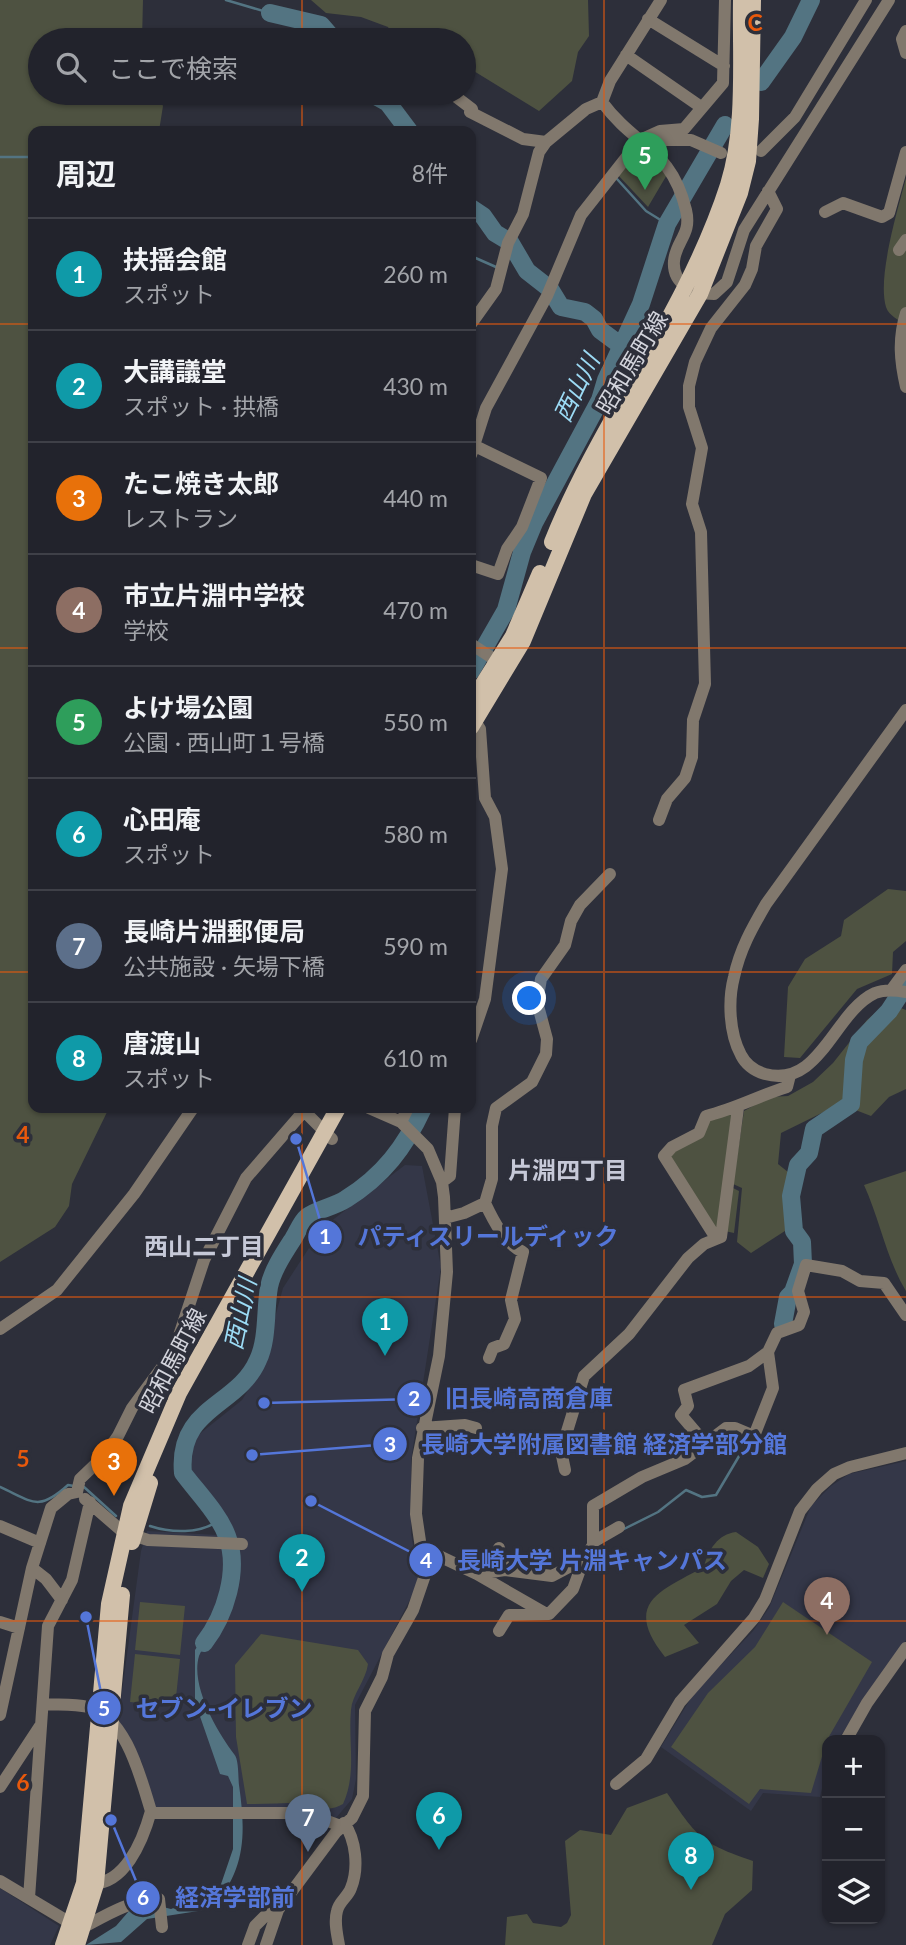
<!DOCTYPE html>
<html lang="ja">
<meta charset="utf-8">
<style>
:root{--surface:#22232c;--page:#2a2b34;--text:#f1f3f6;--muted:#a2a4a9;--line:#3f4048;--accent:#d93025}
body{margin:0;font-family:Lato,"Noto Sans JP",sans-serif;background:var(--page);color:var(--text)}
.controls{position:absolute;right:21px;bottom:21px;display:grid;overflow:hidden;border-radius:14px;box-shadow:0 2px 5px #0004}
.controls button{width:63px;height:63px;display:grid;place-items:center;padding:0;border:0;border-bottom:2px solid var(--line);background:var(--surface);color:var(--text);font:35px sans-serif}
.you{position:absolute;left:530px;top:999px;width:24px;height:24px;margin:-18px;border:5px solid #fff;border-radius:50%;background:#1a73e8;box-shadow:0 0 0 10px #1a73e833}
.badge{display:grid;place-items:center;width:46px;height:46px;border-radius:50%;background:var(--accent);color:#fff;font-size:23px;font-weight:700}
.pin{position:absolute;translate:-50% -58px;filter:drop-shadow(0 2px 4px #0008)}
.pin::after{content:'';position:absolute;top:37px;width:24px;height:21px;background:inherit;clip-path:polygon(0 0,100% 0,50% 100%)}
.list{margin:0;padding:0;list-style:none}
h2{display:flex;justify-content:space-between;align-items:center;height:91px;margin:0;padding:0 28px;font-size:30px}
h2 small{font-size:23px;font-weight:400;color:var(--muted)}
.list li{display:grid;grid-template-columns:46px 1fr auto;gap:21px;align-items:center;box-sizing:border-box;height:112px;padding:0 28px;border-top:2px solid var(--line)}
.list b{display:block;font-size:26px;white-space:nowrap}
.list p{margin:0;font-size:23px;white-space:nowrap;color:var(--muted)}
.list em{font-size:23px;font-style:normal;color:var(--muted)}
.icon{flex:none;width:38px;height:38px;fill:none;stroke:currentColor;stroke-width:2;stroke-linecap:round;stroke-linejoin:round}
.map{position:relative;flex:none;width:906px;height:1945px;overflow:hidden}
.search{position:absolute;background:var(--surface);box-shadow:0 2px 5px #0004;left:28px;top:28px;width:448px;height:77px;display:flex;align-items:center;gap:18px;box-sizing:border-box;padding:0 24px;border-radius:38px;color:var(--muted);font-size:26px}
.panel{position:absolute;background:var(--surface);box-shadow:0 2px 5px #0004;left:28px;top:126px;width:448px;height:987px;border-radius:14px}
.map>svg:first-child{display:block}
.built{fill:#343748}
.green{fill:#4e5241}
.water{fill:#537482}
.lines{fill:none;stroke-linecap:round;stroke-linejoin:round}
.stream{stroke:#537482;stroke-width:2.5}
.river{stroke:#537482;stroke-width:18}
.minor{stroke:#81786d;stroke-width:12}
.major{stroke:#d1c0aa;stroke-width:16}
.grid{fill:none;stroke:#e8590c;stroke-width:2;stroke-opacity:0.55}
.labels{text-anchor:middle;stroke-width:7;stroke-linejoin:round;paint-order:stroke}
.street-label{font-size:23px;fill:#d3d4dc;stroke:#2d2f3a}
.water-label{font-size:24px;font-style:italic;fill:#9cdbf5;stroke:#2d2f3a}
.neighbourhood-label{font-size:24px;font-weight:bold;fill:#c6c9d8;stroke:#2d2f3a}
.grid-label{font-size:23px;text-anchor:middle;font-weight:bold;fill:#e8590c;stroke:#2d2f3a;stroke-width:7;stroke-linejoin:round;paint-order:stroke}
.leader{fill:none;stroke:#5476d9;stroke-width:2.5}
.callout-dot{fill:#5476d9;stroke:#2d2f3a;stroke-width:2.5}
.mark-label{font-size:21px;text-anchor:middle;font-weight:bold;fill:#fff}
.callout-label{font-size:24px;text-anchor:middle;font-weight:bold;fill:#5476d9;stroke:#2d2f3a;stroke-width:7;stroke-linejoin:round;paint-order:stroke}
</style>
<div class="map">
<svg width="906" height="1945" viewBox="0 0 906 1945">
<rect width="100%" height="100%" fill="#2d2f3a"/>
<path class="built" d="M405 1165 422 1166 441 1267 411 1460V1533L418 1574 416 1588 355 1705 356 1779 352 1799 336 1818 156 1809 142 1763 118 1721 141 1551 147 1531 235 1536 192 1472 191 1447 197 1436 242 1400 261 1369 283 1288 322 1228Z
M906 1461V1640L838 1740H827V1767L820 1797 763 1793 751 1811 661 1747 694 1693 753 1631 769 1608 811 1506 831 1486 849 1474Z
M0 1888 59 1926 50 1945H0Z"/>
<path class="green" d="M0 0H143L142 40H40V93H157L163 106 159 131H33V1108H109L72 1184 69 1206 55 1227 0 1262Z
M311 0H588L589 36 578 52 572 81 539 111 464 65V40H395L388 27 361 17 326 13Z
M640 147 668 173 648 207 617 174Z
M906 178V325C899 320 889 316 886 307 877 277 898 209 906 178Z
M888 889 906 891V941L893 952 892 974 857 989 800 1058 784 1057 788 987 805 959 841 936 844 920Z
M898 1007 906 1010V1089L889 1097 871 1116 840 1104 781 1133 778 1164 793 1176 785 1214 788 1229 751 1253 737 1242 742 1188 733 1184 744 1111 769 1097 788 1096 813 1082 833 1063 867 1020 881 1008Z
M733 1113 723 1183 739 1191 734 1233 715 1229 669 1158 707 1118Z
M906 1171V1291C886 1258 880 1220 864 1185Z
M736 1532 758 1547 769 1564 763 1578 744 1570 731 1581 717 1604 684 1625 699 1643 665 1657C622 1603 660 1591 704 1567 708 1550 718 1534 736 1532Z
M140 1602 185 1606 180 1655 135 1650Z
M783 1602 872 1662 827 1740 811 1793 760 1789 749 1804 671 1747 708 1693 755 1647Z
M261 1634 358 1650 368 1664C366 1680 352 1695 351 1710 348 1743 357 1773 343 1804 326 1814 316 1804 299 1803 282 1803 264 1804 247 1804L236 1737 235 1665Z
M135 1654 180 1659 175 1707 130 1702Z
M667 1793C698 1838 701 1843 753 1861L752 1890 725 1914 712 1945H505L507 1917 527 1914 533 1923 561 1927 567 1923 571 1915 565 1841 580 1830 611 1835 627 1808Z"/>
<path class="water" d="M213 1623 222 1626C216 1636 202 1647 199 1656 190 1686 218 1733 234 1754 239 1759 238 1777 239 1785 246 1834 246 1871 211 1909L147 1919 121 1942 86 1945 116 1926 129 1911 155 1905 171 1909 186 1903 210 1902 219 1890 233 1849V1787L228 1776 220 1774 195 1702V1650Z"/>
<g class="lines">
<path class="stream" d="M226 0 270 13
M0 157H33
M617 179 646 211 667 224
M471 256 496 267
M523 271H527
M0 1487C33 1502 38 1512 68 1485L74 1486
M84 1487 116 1516
M150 1526C171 1533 200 1534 218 1521
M624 1529 658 1512 686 1490 702 1497 716 1495 748 1441"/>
<path class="river" d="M270 13 321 25 334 40
M761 82 793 37 811 0
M370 93 388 103 409 131
M471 208 483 216 495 233 510 242 527 271 550 289 561 307 585 312 594 319 600 330 623 347
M471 671 506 610 522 552 534 523 600 400 606 380 641 304 667 224 725 125
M783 1324 788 1297 793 1292 803 1264 802 1242 794 1231 791 1196 798 1165 809 1153 814 1129 851 1104 854 1060 859 1042 889 1011 906 985
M204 1643C225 1616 240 1570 227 1536 219 1514 197 1492 183 1473 177 1406 238 1407 258 1360 268 1339 265 1310 269 1287 272 1271 284 1253 293 1239 297 1233 301 1222 307 1217 317 1209 334 1207 346 1199 383 1176 405 1147 423 1108"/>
<path class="minor" d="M648 19 724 66
M906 31 902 39 906 53
M626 55 701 107
M451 93 472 109 470 112 523 139 546 142
M602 102C636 148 671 148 686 210 692 235 676 240 674 261 672 285 695 294 714 294L727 282 744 230 889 0
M647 140H691L721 153
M761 151 795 117 866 0
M825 212 843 203 882 217 889 213 906 152
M899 250 906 240
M906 313C898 339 900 361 906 387
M471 324 496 289 508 243 523 214 539 152 546 142 586 109 602 102 610 81 661 0
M471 455 486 408 547 296 581 215 640 140 660 131 684 129 723 83 725 0
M471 565 498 574 507 549 522 527 541 478 473 445
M471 644 503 665
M906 710 766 904C752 928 740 949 734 977 728 1000 729 1033 741 1055 746 1065 755 1071 765 1074 820 1089 834 1012 875 993 885 989 895 990 906 992
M659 820 667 799 685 778 692 757 693 720 705 684 701 532 692 504 702 448 689 407V386L695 362 711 328 745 285 752 269 756 246 777 209 768 191
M892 989 906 970
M471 1040 485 999 502 869 495 817 485 798 480 729 471 715
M301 1108 332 1139
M401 1122 408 1108
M442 1182 450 1176 455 1108
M445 1218 464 1213 485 1203
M716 1238 664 1156 672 1147 699 1133 706 1116C735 1109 758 1096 787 1087L790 1075
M0 1329 57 1290 134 1194 193 1108
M489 1358 493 1348 504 1344 515 1319 511 1300 523 1252C505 1244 493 1220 485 1203L492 1179V1126L496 1108 532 1082 546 1054 547 1039 537 1002 541 979 565 945 571 921 580 905 610 874
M422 1428 465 1425 476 1428
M704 1442 681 1415 688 1406 684 1390 749 1366 768 1352
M565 1470 561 1451 584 1376 629 1334 688 1258 704 1244 721 1237 738 1108
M77 1492 80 1479 104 1456 118 1436 132 1408 174 1351 204 1260 246 1178 304 1111
M85 1499 123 1532 148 1540 242 1544
M0 1526 40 1543
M593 1542 619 1527
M420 1547 477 1574 543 1612
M499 1548 505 1570
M32 1568 46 1579 62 1600
M477 1574 505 1570 552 1576 584 1559
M0 1622 19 1628
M499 1631 509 1615 549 1614 573 1589 584 1559 593 1545V1506L642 1477 685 1459 726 1428H735L754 1436 773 1388 768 1352 777 1333 799 1325 804 1312 798 1291 806 1265 842 1271 860 1281 884 1283 906 1315
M44 1704C58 1705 74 1704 88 1707 126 1716 141 1779 151 1811 143 1840 124 1888 88 1883
M0 1715 32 1568 51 1508 68 1494 77 1492
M846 1740 867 1703 906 1648
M616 1784 646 1759 680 1702 754 1618 765 1600 800 1511 817 1489 834 1474 850 1467 906 1453
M0 1787 40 1726
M151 1813H306L341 1826
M0 1881 72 1924 84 1927C108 1914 131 1900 159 1899L162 1927
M29 1898 48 1626 72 1580 90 1502
M248 1945 255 1926 271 1910H278
M266 1945 278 1910 336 1832 352 1818 363 1796 365 1711 382 1677 388 1654 413 1610 425 1575 416 1514 418 1458 439 1356 447 1272 444 1197 442 1182 428 1149 401 1122 369 1108
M339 1945C337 1934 334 1922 337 1911 339 1901 348 1897 351 1888 359 1868 356 1840 344 1823"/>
<path class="major" d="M552 542C601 419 687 312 728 185 746 127 740 60 741 0
M471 703 513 636 540 573
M471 727 523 641 584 494 700 294 740 193 748 161 751 119 753 0
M132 1542 150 1483
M63 1945 84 1883 109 1604 131 1506 179 1393 338 1108
M77 1945 96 1884 122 1595"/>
</g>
<path class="grid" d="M302 0V40M604 0V1945M302 93V131M0 324H33M471 324H906M0 648H33M471 648H906M0 972H33M471 972H906M302 1108V1945M0 1297H906M0 1621H906"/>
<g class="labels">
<g class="street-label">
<text transform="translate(632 363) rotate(-59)" y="8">昭和馬町線</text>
<text transform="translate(173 1361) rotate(-62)" y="8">昭和馬町線</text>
</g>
<g class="water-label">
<text transform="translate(577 388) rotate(-64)" y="8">西山川</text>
<text transform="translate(241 1314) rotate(-78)" y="8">西山川</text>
</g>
<g class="neighbourhood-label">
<text x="568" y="1179">片淵四丁目</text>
<text x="204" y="1255">西山二丁目</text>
</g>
</g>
<g class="grid-label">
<text x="755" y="31">C</text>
<text x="23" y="1143">4</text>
<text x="23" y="1467">5</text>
<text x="23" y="1791">6</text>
</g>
<path class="leader" d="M296 1139L325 1237M264 1403L414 1399M252 1455L390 1444M311 1501L426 1560M86 1617L104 1708M111 1820L143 1898"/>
<g class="callout-dot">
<circle cx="296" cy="1139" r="7"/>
<circle cx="264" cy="1403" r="7"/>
<circle cx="252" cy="1455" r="7"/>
<circle cx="311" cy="1501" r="7"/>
<circle cx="86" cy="1617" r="7"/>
<circle cx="111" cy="1820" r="7"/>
<circle cx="325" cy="1237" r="18"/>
<circle cx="414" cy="1399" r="18"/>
<circle cx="390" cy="1444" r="18"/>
<circle cx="426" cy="1560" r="18"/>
<circle cx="104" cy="1708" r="18"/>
<circle cx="143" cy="1898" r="18"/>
</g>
<g class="mark-label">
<text x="325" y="1244">1</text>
<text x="414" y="1406">2</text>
<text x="390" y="1452">3</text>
<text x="426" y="1568">4</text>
<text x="104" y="1716">5</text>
<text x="143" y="1905">6</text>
</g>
<g class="callout-label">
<text x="488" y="1245">パティスリールディック</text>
<text x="529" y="1407">旧長崎高商倉庫</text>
<text x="604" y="1453">長崎大学附属図書館 経済学部分館</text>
<text x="592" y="1569">長崎大学 片淵キャンパス</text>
<text x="224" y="1717">セブン-イレブン</text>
<text x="235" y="1906">経済学部前</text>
</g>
</svg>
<div class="controls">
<button>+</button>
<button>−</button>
<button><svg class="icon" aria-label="layers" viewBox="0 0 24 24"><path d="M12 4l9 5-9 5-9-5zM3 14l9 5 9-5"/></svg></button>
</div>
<div class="you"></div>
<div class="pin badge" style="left:385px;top:1356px;background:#0f9aa8">1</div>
<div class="pin badge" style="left:302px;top:1592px;background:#0f9aa8">2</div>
<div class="pin badge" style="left:114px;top:1496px;background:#e8710a">3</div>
<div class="pin badge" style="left:827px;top:1635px;background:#8d6e63">4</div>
<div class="pin badge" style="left:645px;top:190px;background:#2e9e5b">5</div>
<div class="pin badge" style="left:439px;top:1850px;background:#0f9aa8">6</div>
<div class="pin badge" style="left:308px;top:1852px;background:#5c6f8a">7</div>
<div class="pin badge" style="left:691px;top:1890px;background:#0f9aa8">8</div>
<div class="search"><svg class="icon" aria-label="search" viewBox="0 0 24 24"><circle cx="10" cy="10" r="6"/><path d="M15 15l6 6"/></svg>ここで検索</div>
<section class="panel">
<h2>周辺<small>8件</small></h2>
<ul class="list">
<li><span class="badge" style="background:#0f9aa8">1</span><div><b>扶揺会館</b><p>スポット</p></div><em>260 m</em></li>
<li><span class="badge" style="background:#0f9aa8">2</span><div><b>大講議堂</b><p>スポット · 拱橋</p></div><em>430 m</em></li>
<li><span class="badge" style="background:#e8710a">3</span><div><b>たこ焼き太郎</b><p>レストラン</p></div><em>440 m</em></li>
<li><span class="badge" style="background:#8d6e63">4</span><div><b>市立片淵中学校</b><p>学校</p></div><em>470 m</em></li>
<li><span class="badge" style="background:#2e9e5b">5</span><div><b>よけ場公園</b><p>公園 · 西山町１号橋</p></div><em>550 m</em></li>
<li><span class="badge" style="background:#0f9aa8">6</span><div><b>心田庵</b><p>スポット</p></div><em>580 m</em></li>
<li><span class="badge" style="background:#5c6f8a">7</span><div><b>長崎片淵郵便局</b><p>公共施設 · 矢場下橋</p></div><em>590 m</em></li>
<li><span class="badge" style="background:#0f9aa8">8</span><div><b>唐渡山</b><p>スポット</p></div><em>610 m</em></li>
</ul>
</section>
</div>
